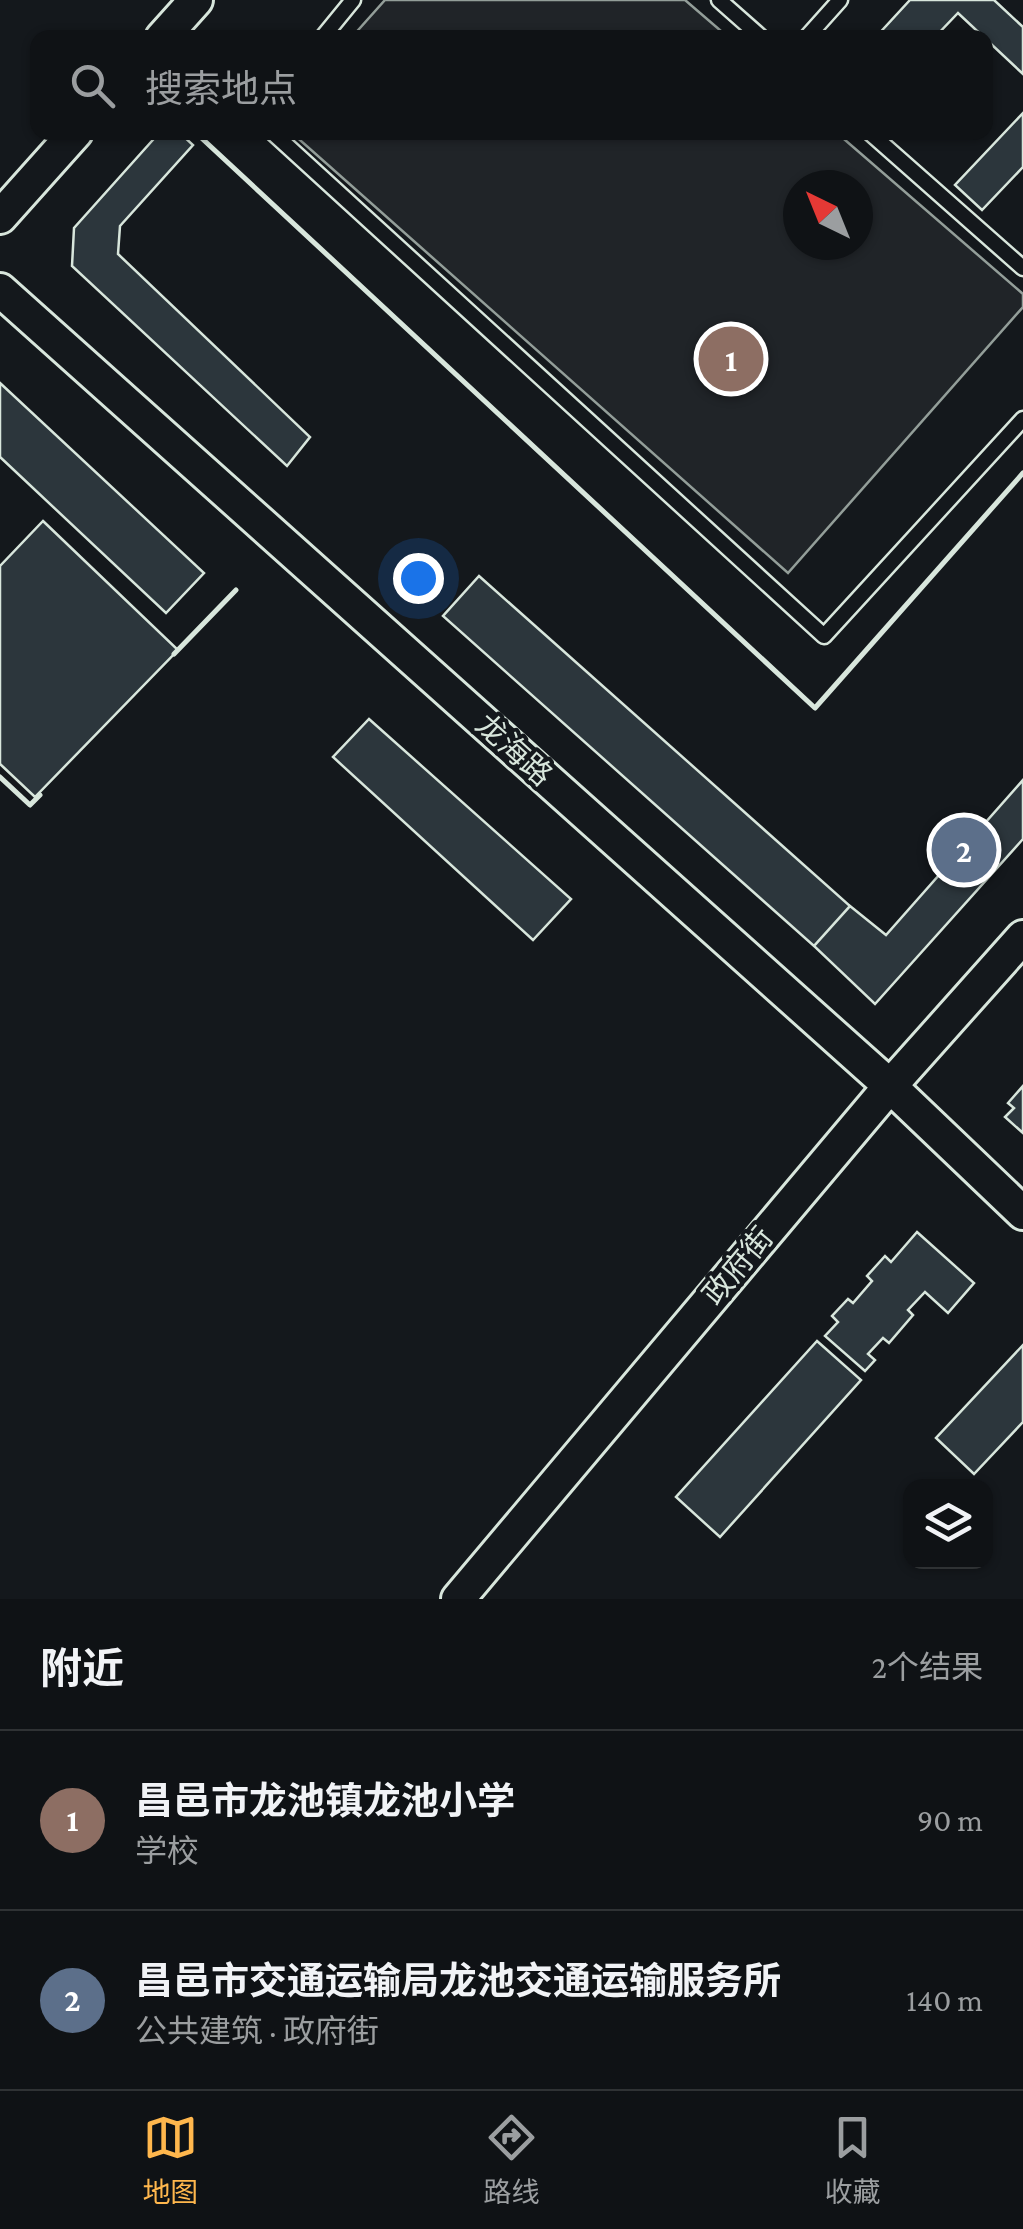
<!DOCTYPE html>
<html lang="zh">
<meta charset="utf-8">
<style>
:root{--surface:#0f1215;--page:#1d2022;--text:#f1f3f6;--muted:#9b9ea0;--line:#2f3234;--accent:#ffb74d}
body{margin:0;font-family:"Crimson Pro","Noto Sans SC",serif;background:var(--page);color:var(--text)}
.controls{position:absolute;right:30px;bottom:30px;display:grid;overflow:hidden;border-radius:20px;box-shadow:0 2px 8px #0004}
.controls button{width:90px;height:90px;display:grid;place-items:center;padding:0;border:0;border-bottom:2px solid var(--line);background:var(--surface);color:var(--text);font:50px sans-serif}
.compass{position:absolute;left:783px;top:170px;width:90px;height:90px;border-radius:50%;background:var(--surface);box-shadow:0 2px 8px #0004;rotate:317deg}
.you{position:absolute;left:418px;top:578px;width:35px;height:35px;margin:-25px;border:8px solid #fff;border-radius:50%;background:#1a73e8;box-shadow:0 0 0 15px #1a73e833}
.badge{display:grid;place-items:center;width:65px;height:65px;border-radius:50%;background:var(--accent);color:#fff;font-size:32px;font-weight:700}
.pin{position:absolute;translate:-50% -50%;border:5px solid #fff;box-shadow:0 2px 10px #0006}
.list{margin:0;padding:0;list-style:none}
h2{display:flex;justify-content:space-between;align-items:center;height:130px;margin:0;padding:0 40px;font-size:42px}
h2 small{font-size:32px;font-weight:400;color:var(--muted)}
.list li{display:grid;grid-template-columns:65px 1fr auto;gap:30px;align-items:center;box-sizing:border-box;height:180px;padding:0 40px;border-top:2px solid var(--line)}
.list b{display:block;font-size:38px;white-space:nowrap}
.list p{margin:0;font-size:32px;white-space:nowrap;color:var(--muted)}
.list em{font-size:32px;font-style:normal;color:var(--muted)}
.icon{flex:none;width:55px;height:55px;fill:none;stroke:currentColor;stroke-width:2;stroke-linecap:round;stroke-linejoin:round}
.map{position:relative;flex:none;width:1023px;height:1599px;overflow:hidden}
.search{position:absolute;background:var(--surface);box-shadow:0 2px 8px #0004;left:30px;right:30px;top:30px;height:110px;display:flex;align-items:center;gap:25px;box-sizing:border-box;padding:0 35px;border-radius:20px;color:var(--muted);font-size:38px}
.sheet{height:490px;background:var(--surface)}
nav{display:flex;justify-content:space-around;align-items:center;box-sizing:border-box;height:140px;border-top:2px solid var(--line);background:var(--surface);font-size:28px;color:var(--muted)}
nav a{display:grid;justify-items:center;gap:5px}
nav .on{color:var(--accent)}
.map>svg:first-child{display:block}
.green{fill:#202428;stroke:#939e99;stroke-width:2.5;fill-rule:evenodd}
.building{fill:#2c363c;stroke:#d8e6dc;stroke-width:2.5}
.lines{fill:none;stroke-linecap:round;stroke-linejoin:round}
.service-casing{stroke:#d8e6dc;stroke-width:19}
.tertiary-casing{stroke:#d8e6dc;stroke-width:38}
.service{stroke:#14181c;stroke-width:14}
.tertiary{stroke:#14181c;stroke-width:32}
.wall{stroke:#d8e6dc;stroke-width:5}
.labels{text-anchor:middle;stroke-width:8;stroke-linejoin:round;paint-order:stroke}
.street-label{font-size:30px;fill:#d8e6dc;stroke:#14181c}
</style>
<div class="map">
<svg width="1023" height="1599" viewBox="0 0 1023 1599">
<rect width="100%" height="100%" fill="#14181c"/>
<path class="green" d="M385 0H685L728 37H352Z
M292 133H837L1023 294V307L788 573ZM798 185H858V245H798Z"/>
<path class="building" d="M910 0H994L1023 27V74L958 13 934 38H875Z
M1023 113V167L982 210 955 185Z
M160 132H179L193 145 120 226 118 254 310 437 287 466 72 266 74 228Z
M0 383 204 573 166 613 0 457Z
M43 521 178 650 35 797 0 764V566Z
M479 576 850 906 814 946 443 616Z
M369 719 571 899 533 940 333 757Z
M1023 780V839L875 1004 814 946 850 906 886 935Z
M1023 1086V1133L1005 1117 1014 1108 1008 1103Z
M917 1232 974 1283 948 1313 925 1292 908 1310 913 1315 889 1343 883 1338 868 1354 875 1360 865 1371 825 1336 838 1322 832 1316 848 1299 853 1303 872 1281 867 1276 885 1256 891 1262Z
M817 1341 861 1380 720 1537 676 1497Z
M1023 1345V1422L974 1474 936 1438Z"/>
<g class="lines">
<g class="service-casing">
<path id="service" d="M719 0 762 38
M322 38 353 0
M806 38 840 0
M272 132 824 636 1023 419
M869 132 1023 268"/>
</g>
<g class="tertiary-casing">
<path id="tertiary" d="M162 38 196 0
M0 217 76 132
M0 290 890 1086 1023 1213
M458 1599 890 1086 1023 937"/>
</g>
<use href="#service" class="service"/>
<use href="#tertiary" class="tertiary"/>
<path class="wall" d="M195 132 815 708 1023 473
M174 654 236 590
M0 777 30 805 40 795"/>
</g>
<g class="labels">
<g class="street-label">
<text transform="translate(514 750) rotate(42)" y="10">龙海路</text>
<text transform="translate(738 1266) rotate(-50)" y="10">政府街</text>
</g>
</g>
</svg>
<div class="controls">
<button><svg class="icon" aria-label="layers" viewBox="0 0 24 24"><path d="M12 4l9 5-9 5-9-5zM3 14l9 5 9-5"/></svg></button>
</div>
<svg class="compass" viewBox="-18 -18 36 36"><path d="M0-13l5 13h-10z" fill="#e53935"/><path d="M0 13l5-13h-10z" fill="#9b9ea0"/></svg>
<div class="you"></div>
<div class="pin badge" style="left:731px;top:359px;background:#8d6e63">1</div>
<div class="pin badge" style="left:964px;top:850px;background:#5c6f8a">2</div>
<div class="search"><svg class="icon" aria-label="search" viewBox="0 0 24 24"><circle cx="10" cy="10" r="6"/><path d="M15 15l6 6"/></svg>搜索地点</div>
</div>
<section class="sheet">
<h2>附近<small>2个结果</small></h2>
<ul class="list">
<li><span class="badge" style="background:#8d6e63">1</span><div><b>昌邑市龙池镇龙池小学</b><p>学校</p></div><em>90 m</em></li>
<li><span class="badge" style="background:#5c6f8a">2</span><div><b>昌邑市交通运输局龙池交通运输服务所</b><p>公共建筑 · 政府街</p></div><em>140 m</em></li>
</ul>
</section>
<nav>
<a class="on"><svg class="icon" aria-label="map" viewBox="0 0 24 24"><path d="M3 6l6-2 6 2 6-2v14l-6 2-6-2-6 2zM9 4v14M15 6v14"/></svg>地图</a>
<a><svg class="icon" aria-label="directions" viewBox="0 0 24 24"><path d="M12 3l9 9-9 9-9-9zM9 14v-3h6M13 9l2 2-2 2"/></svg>路线</a>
<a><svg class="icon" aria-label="saved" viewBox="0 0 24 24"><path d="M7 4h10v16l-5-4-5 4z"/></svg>收藏</a>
</nav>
